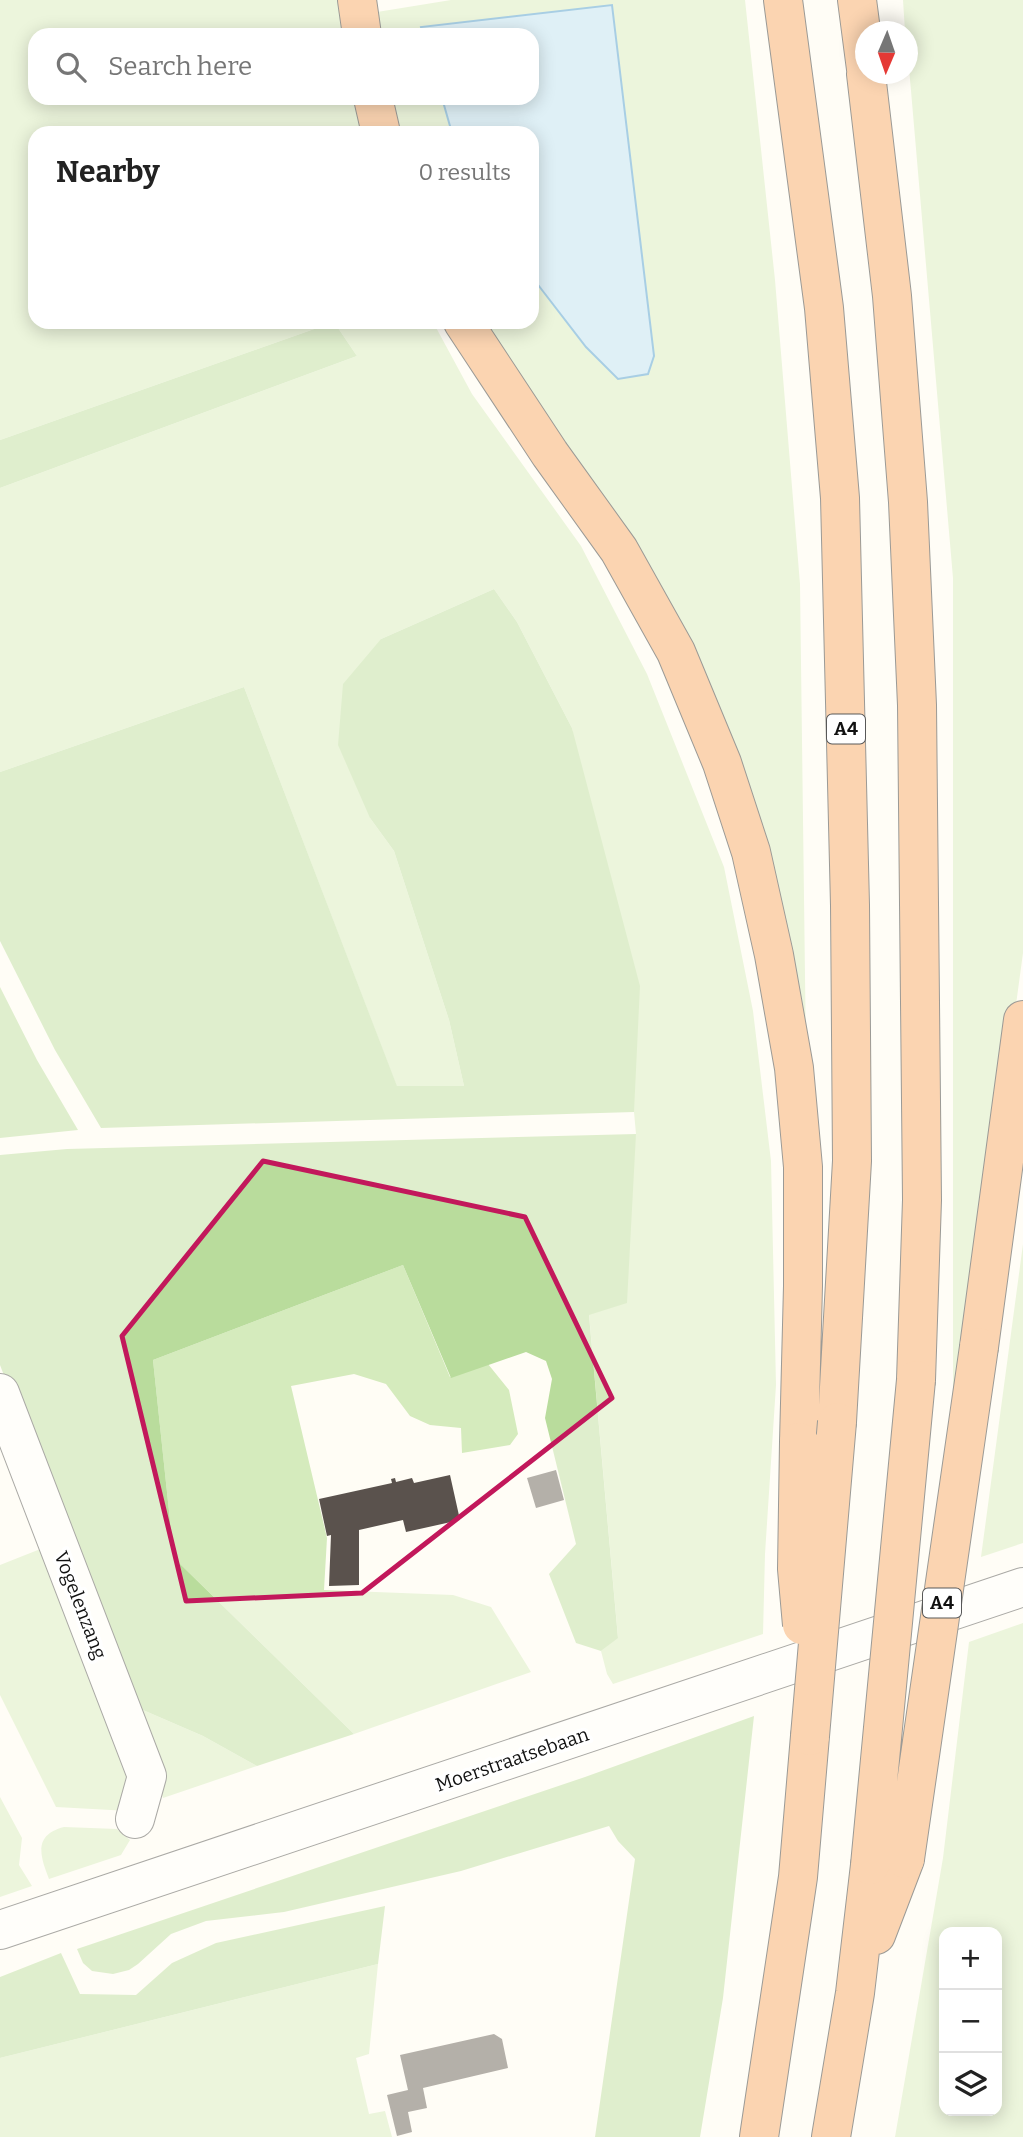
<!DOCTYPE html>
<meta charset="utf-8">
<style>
:root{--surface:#fff;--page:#f6f6f6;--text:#222;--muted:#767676;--line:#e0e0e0}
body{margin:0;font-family:Bitter,serif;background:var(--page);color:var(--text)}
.controls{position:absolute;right:21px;bottom:21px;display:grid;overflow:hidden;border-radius:14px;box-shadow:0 4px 18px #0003}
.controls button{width:63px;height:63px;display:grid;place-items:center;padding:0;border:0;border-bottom:2px solid var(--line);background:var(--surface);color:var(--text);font:35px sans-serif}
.compass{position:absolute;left:855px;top:21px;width:63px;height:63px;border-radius:50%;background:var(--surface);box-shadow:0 4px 18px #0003;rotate:182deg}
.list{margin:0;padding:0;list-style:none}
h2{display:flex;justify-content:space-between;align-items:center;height:91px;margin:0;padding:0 28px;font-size:30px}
h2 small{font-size:23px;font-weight:400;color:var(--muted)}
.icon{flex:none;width:38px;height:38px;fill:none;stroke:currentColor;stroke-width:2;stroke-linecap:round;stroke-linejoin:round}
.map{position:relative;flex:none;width:1023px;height:2137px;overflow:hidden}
.search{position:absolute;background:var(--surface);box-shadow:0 4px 18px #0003;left:28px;top:28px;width:511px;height:77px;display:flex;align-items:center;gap:18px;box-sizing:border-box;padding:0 24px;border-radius:21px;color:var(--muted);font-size:26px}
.panel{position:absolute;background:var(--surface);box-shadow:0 4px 18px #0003;left:28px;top:126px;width:511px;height:203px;border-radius:21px}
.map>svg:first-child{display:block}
.green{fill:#d5ebbd;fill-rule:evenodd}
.forest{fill:#b9dc9c}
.water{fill:#b9e0f7;stroke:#3f96cf;stroke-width:2}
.building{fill:#5a524d}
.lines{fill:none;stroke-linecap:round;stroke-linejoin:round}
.minor-casing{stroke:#444;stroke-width:40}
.highway-casing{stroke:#222;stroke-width:40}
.minor{stroke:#fff;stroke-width:38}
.highway{stroke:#f5a25d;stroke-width:38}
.highway-bridge-casing{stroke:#222;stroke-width:40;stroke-linecap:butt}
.highway-bridge{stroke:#f5a25d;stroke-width:38}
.marked{fill:none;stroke:#c2185b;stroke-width:5;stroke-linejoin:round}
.labels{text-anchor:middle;stroke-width:7;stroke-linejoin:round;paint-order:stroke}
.shield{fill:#fff;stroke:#585858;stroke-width:2}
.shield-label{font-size:18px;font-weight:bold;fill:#111}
.street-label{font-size:19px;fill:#111;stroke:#fff}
</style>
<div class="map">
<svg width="1023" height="2137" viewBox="0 0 1023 2137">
<rect width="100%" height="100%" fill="#fffdf5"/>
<path class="green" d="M0 0H339L344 35H35V98H358L367 133H35V322H433L472 394 581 546 647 674 724 867 753 1011 771 1161 776 1385 765 1554 763 1634 613 1684 607 1674 601 1651 618 1637 589 1314 636 1134 634 1112 572 728 517 622 494 589 381 639 370 818 394 851 449 1020 464 1086 397 1087 244 687 0 772V488L357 356 334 322 0 440Z
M451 0H745L775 280 800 584 806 1054 744 795 481 322H532V277L586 347 648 374 654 355 612 5 421 27 423 35H370L371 13Z
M903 0H1023V953L953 1469V578L908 56V32L905 31Z
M382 98H442L452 133H391Z
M1023 1244V1543L981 1557Z
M403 1265 450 1377 488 1364 509 1390 518 1434 510 1445 462 1453 461 1428 430 1425 410 1416 386 1384 354 1374 291 1386 327 1538 324 1590 453 1595 491 1607 531 1672 354 1734 174 1558 153 1360Z
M48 1546 135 1785 129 1811 56 1807 0 1695V1565Z
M1023 1623V2137H895L943 1858 969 1642ZM944 1932H997V2111H944Z
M129 1704 203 1736 257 1766 163 1798Z
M0 1797 22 1838 19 1865 32 1886 0 1897Z
M64 1827 117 1829 130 1840 121 1855 49 1879C40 1856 33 1835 64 1827Z
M378 1964 369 2054 356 2058 369 2114 385 2111 392 2137H0V2058Z"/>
<path class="forest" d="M334 322 357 356 0 488V440Z
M494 589 517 622 572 728 640 986 634 1112 101 1128 55 1050 0 941V772L244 687 397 1086H464L449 1020 394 851 370 818 338 745 343 684 381 639Z
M0 987 37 1060 78 1130 0 1138Z
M636 1134 627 1303 589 1315 618 1638 601 1651 576 1643 549 1574 576 1544 545 1418 552 1379 546 1361 526 1352 451 1378 403 1265 153 1360 174 1558 354 1734 257 1766 203 1736 129 1704 0 1365V1155L67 1149Z
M754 1716 723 1998 700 2137H595L635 1859 618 1841 609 1826 461 1871 284 1912 206 1921 171 1934 138 1964 129 1970 113 1974 92 1971 83 1963 77 1949 585 1777Z
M385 1906 378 1964 0 2058V1977L61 1953 80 1994 136 1995 172 1963 216 1943Z"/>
<path class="water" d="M612 5 654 356 648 374 618 379 586 347 532 277V133H452L442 98H532V35H423L421 27Z"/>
<path class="building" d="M556 1470 564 1500 536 1508 527 1478Z
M450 1475 460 1520 406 1532 403 1520 359 1530V1585L329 1586 331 1535 327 1536 319 1499 392 1483 391 1479 395 1478 396 1482 412 1478 414 1483Z
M494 2034 502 2039 508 2068 423 2088 427 2108 408 2112 412 2132 397 2136 387 2095 408 2090 400 2055Z"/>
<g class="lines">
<g class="minor-casing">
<path id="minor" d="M0 1393 147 1776 135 1819
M0 1930 1023 1587"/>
</g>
<g class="highway-casing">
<path id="highway" d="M357 0 362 35
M783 0 824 308 840 498 850 905 852 1161 837 1422
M857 0 866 69
M866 74 892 296 908 502 917 705 922 1200 916 1380
M373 98 381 133
M463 322 550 454 619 550 676 652 722 763 751 852 774 955 794 1068 803 1167V1286L799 1442
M979 1347 1023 1020
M876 1935 905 1859
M759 2137 798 1877 810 1736
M831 2137 855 1993 870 1865"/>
</g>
<use href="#minor" class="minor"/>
<use href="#highway" class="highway"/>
<g class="highway-bridge-casing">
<path id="highway-bridge" d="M799 1442 797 1569 802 1625
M810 1736 837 1422
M905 1859 979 1347
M870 1865 916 1380"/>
</g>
<use href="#highway-bridge" class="highway-bridge"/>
</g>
<path d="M0 0H1023V2137H0ZM263 1161 525 1217 612 1398 362 1593 186 1601 122 1336Z" fill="#fffdf5" fill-opacity=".55" fill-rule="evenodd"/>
<path class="marked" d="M263 1161 525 1217 612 1398 362 1593 186 1601 122 1336Z"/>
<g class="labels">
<g class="shield">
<rect x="827" y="714.5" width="38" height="29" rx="5"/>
<rect x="923" y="1588.5" width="38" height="29" rx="5"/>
</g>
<g class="shield-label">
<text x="846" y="735">A4</text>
<text x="942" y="1609">A4</text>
</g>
<g class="street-label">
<text transform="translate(81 1605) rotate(69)" y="7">Vogelenzang</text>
<text transform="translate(512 1759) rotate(-19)" y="7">Moerstraatsebaan</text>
</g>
</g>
</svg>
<div class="controls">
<button>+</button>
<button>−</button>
<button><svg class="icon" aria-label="layers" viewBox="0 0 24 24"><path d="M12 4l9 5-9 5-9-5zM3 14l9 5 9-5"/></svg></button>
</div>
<svg class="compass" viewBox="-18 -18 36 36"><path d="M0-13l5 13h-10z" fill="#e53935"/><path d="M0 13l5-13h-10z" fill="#767676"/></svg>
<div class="search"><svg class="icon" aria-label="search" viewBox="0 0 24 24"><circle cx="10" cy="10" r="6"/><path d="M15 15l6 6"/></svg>Search here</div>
<section class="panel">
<h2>Nearby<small>0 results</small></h2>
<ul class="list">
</ul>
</section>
</div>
